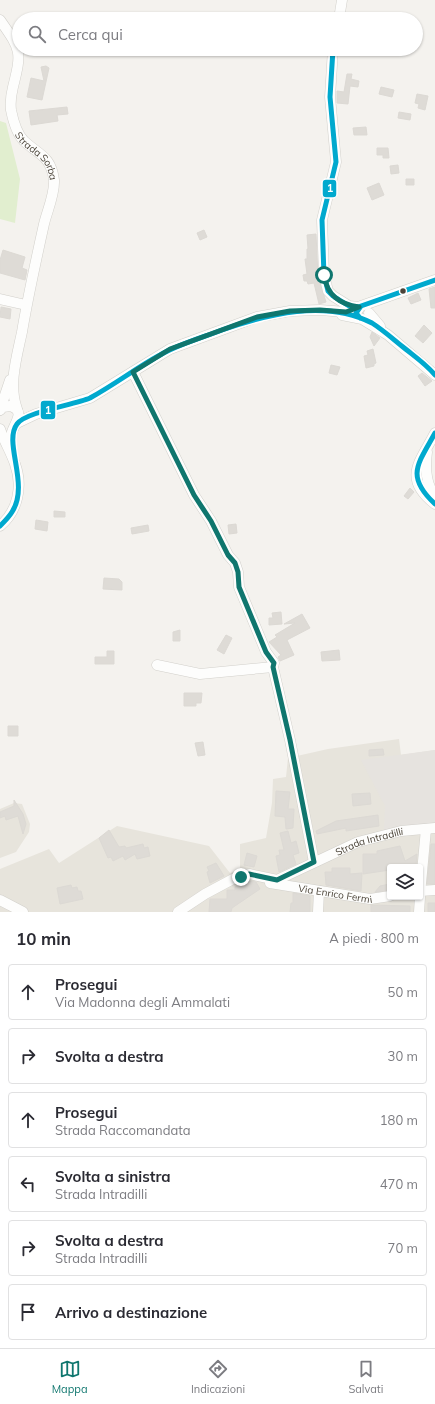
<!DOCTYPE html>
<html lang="it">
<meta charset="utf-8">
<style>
:root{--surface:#fff;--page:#f7f7f7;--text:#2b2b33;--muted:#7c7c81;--line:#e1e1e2;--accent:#0f766e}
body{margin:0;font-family:Mulish,sans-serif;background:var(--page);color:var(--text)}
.controls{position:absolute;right:12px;bottom:12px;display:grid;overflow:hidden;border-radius:4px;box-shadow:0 1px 3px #0004}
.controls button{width:36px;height:36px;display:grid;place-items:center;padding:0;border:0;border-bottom:1px solid var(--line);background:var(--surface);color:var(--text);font:20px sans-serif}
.stop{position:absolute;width:12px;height:12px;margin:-9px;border:3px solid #0f766e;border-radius:50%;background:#fff}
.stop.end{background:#0f766e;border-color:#fff;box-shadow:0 1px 4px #0008}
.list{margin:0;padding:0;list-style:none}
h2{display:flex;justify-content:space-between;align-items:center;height:52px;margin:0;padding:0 16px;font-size:17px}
h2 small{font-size:13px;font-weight:400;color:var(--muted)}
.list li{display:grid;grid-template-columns:26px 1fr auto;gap:12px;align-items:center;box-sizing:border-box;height:56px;margin:0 8px 8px;padding:0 8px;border:1px solid var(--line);border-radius:4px}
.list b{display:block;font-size:15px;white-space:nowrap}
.list p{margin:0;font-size:13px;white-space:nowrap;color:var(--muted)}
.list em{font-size:13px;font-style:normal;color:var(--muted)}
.icon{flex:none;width:22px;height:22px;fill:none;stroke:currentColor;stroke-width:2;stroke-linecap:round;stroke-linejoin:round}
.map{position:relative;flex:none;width:435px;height:912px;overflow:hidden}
.search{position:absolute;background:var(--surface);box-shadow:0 1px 3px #0004;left:12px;right:12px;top:12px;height:44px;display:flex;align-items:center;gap:10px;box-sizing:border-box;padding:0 14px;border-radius:22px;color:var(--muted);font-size:15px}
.sheet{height:436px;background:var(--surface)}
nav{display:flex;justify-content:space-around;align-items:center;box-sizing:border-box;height:56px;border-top:1px solid var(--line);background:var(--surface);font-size:11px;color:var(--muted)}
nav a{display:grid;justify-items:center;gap:2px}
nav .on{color:var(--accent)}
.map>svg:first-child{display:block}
.residential{fill:#e7e4dc;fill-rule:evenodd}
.green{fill:#e1eecf}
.parking{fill:#e6e3df}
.building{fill:#dedbd6;stroke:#dcd9d4}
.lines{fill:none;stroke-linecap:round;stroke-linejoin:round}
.minor-casing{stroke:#d2d0cb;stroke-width:11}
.minor{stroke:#fdfdfc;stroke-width:10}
.bus-1-casing{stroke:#fff;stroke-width:8}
.bus-1{stroke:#00a9ce;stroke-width:5}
.route{stroke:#0f766e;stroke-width:5}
.bus-dot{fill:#4b4439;stroke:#fff;stroke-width:1.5}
.labels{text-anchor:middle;stroke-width:3;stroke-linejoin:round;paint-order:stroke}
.street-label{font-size:10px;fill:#4b4439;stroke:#fff}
.line-badge{stroke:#fff;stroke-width:1.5}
.badge-label{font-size:11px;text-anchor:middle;font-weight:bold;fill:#fff}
</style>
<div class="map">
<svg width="435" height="912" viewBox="0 0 435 912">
<rect width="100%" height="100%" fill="#f4f2ee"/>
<path class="residential" d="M399 739 401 755 435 750V912H0V869L49 849 59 863 117 826 209 846 230 873 240 870V844L266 838 272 803 273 779 286 777 288 758 328 749ZM390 867H420V897H390Z
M14 803 22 804 30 824 29 832 16 852 0 858V809Z"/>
<path class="green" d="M0 121 6 123 20 179 15 223 0 219Z"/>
<path class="parking" d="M435 750V824L384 830 385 806 361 760Z"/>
<path class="building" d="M46 66 49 68 42 100 27 97 31 78 44 81 41 67Z
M347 74H352L351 79 359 81 358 87 350 86 348 104 337 103V91L344 92Z
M381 87 394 90 392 97 379 94Z
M417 94 428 96 425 110 418 108 419 104 415 103Z
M67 107 68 114 57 115 58 121 31 125 29 111Z
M399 112 411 114 410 120 398 118Z
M366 127 367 135H354L353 128Z
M377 148H388L389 158H383V155H377Z
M398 165 399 173 391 174 390 166Z
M406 179H414V185H406Z
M379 183 384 195 372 200 367 188Z
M204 230 207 237 200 240 197 233Z
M316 234 318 276 326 302 319 304 314 283 308 284 307 281H304L303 275 307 274 305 259H307V249H308L307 235Z
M3 250 25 257 22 268 27 270 25 280 0 273V260Z
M435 287V308H431L429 289Z
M418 293 421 300 411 304 408 298Z
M1 307 11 309 10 319 0 317Z
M424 325 432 333 423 343 415 336Z
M372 332 380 338 374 346 370 337Z
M373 349 376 363 374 364V366L366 368 364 356 368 355 367 351Z
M331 365 340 367 337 375 329 373Z
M422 373 432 381 425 386 418 376Z
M410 488 414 492 408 499 404 496Z
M54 511 65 512V517H54Z
M36 520 48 522 47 531 35 529Z
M236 524 237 533 229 534 228 525Z
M148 525 149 531 132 534 131 528Z
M104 578 119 579 122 582V590L103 589Z
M281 612 282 624 269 625V618H273L272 613Z
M302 614 310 628 287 640 294 655 280 661 278 657 281 655 269 642 277 637 275 635 295 623 284 624Z
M180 630V641H173V632Z
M226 635 232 638 224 654 217 650Z
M339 650 340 660 322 661 321 652Z
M107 651H114V664H95V657H107Z
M184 693H202L201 703H196V706H184Z
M8 726H18V736H8Z
M203 742 205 755 198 756 195 743Z
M383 749 384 755 369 756V750Z
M276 791 290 792 288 809H294L293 828 286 829 285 817 275 816Z
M370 793 371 804 353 806 352 794Z
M14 800 23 814 26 824 23 834 18 816 6 820 5 816 0 818V812L14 806Z
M378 815 379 826 346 831V828L317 834 316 831 336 821Z
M109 830 119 847 125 846 126 848 143 844 144 848 148 847 150 856 137 859 135 854 125 860 123 856 113 861 111 857 108 858 99 838Z
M288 831 291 843 296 841 299 853 293 855 296 864 279 872 276 856 280 855 279 850H284L280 833Z
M431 844H435V884H427Z
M400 846 405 861 417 854 416 867H390V870L363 874V854H377V851Z
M247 853 257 856 254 867 244 865Z
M216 863 224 876 210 883 207 872 209 871 207 867Z
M332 868H350V874L362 873 361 891 326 885 325 872H332Z
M250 881 256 882 260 889 232 908 231 912H209L210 899H227V890H235V887Z
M390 884V890L375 892 380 886Z
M71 885 72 888 77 887 78 891H81L83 899 60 904 57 888Z
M293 893 310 896V912H290L291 903H293Z
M428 903H435V912H428Z
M371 905 410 906V912H371Z"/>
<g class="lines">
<g class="minor-casing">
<g id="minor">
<path d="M339 19 342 0"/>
<path id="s1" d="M0 20C21 50 22 51 13 87 11 95 10 102 11 110 13 120 17 134 24 141 39 155 51 156 54 180 55 194 47 211 44 224 36 260 28 296 22 332 17 356 8 385 17 409"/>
<path d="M333 49 330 97 336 162 322 220 324 275 328 291 333 296 349 306 359 307"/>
<path d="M0 299 26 305"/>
<path d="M356 312 361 306 435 280"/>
<path d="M369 313 380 326"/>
<path d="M342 315 362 319 388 335 435 375"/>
<path d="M133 372 194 495 211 521 228 555 235 563 238 572 239 587 266 652 274 663 273 667 290 740 314 862"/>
<path d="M0 410 3 407 10 406C26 411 15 422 12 432 10 439 11 445 12 452"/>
<path d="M0 410 10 380"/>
<path d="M17 423 36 414 90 398 170 349 257 317 290 311 320 310 346 312 358 309"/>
<path d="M0 429C4 441 11 452 15 464 23 486 18 511 0 526"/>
<path d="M435 433C420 462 402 478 435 504"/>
<path d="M427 452C425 467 425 483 435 496"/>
<path d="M157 665 200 674 273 667"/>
<path id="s2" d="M270 883 370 899 390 896"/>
<path d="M420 891 435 890"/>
<path d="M420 894 426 829"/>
<path d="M0 900 23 912"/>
<path id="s3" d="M178 912 205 894 233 879 249 874 277 880 358 842 401 831 435 828"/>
<path d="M318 912 319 891"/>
<path d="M419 912 420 897"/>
</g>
</g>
<use href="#minor" class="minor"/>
<g class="bus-1-casing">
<path id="bus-1" d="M333 49 330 97 336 162 322 220 324 275 328 291 333 296 349 306 359 307
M360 318 356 313 361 306 435 280
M435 433C418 464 405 476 435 504
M0 526C4 522 9 517 12 512 30 484 3 443 17 424 25 412 74 405 90 398 114 385 136 368 160 355 179 344 201 338 222 330 268 314 325 299 372 323 383 330 393 339 403 347 414 356 426 364 435 375"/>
</g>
<use href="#bus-1" class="bus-1"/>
</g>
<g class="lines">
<path class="route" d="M241 877 249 874 277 880 314 862 290 740 273 667 274 663 266 652 239 587 238 572 235 563 228 555 211 521 194 495 133 372 170 349 257 317 290 311 320 310 346 312 359 307C339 304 327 295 324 275"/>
</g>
<circle class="bus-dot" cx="403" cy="291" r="3.5"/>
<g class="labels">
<g class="street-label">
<text dy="4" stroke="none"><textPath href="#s1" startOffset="150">Strada Sorba</textPath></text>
<text dy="4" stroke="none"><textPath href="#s3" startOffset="210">Strada Intradilli</textPath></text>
<text dy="4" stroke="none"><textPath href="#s2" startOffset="66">Via Enrico Fermi</textPath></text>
</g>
</g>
<g class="line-badge">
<rect x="322" y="179" width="15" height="19" rx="4" fill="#00a9ce"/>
<rect x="40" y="400" width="16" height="20" rx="4" fill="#00a9ce"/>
</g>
<g class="badge-label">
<text x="330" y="192">1</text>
<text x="48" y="414">1</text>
</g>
</svg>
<div class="controls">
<button><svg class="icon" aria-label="layers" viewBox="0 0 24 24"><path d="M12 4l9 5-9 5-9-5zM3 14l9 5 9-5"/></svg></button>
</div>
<div class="stop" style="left:324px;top:275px"></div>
<div class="stop end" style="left:241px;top:877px"></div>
<div class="search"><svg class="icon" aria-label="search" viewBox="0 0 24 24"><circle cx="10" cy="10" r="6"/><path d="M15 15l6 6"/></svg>Cerca qui</div>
</div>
<section class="sheet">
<h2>10 min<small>A piedi · 800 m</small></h2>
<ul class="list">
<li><svg class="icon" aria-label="ahead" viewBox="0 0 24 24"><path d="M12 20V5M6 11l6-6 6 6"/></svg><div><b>Prosegui</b><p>Via Madonna degli Ammalati</p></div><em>50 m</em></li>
<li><svg class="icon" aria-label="right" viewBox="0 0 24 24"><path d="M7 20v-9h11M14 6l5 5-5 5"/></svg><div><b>Svolta a destra</b></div><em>30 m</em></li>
<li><svg class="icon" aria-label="ahead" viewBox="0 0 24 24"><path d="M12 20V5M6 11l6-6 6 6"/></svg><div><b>Prosegui</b><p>Strada Raccomandata</p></div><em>180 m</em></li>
<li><svg class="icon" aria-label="left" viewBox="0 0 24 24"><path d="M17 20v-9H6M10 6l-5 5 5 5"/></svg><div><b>Svolta a sinistra</b><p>Strada Intradilli</p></div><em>470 m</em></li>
<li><svg class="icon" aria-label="right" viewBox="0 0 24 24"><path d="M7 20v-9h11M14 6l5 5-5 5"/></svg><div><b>Svolta a destra</b><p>Strada Intradilli</p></div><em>70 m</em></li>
<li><svg class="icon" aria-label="arrive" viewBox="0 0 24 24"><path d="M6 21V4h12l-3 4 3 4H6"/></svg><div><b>Arrivo a destinazione</b></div></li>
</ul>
</section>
<nav>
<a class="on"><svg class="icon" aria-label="map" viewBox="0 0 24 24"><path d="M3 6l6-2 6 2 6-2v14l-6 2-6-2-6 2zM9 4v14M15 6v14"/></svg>Mappa</a>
<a><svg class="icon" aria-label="directions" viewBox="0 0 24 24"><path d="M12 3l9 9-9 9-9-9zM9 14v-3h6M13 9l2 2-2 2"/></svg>Indicazioni</a>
<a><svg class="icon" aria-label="saved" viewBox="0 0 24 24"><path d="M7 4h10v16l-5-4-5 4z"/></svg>Salvati</a>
</nav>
